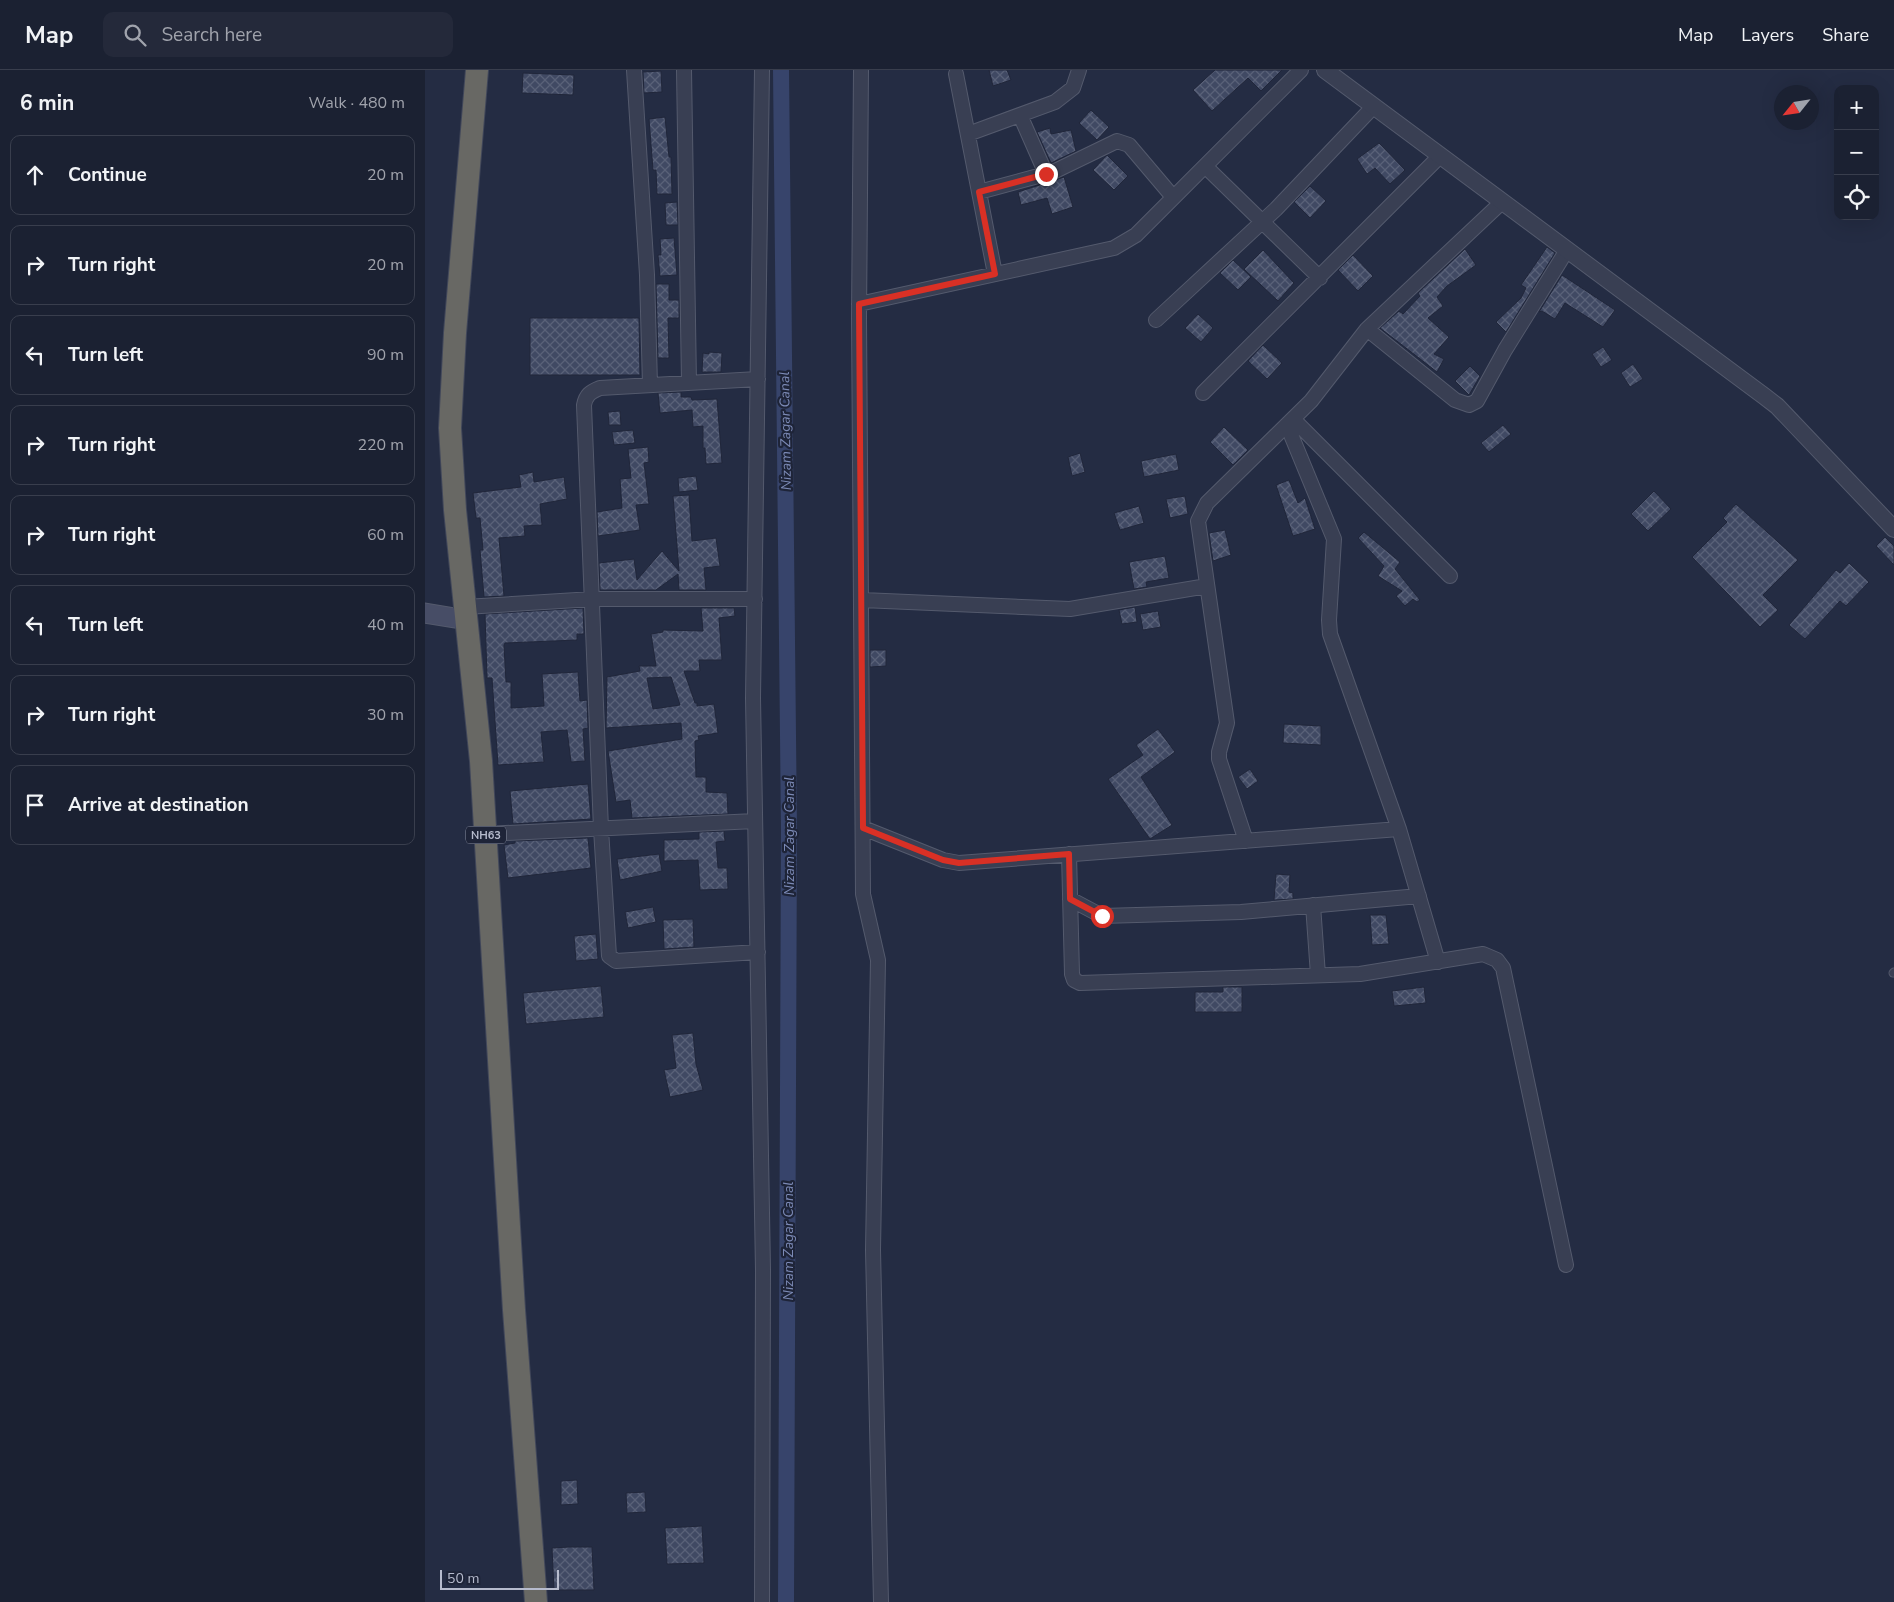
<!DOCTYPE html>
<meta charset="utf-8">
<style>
:root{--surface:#1b2132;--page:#24293a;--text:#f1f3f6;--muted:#a0a3ac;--line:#393e4d}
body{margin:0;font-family:"Nunito Sans",sans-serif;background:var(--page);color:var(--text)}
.controls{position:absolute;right:15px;top:15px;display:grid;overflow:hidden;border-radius:10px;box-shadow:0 5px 20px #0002}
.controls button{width:45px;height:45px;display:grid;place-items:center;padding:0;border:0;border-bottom:1px solid var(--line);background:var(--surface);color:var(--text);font:25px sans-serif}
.compass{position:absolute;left:1349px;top:15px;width:45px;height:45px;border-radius:50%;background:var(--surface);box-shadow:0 5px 20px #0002;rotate:240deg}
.scale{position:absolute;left:15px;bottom:12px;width:119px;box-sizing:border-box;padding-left:5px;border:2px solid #b6bbcd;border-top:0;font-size:14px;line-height:18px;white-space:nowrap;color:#b6bbcd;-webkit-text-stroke:4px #1e2438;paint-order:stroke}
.stop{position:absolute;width:15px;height:15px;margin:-11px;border:4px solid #d93025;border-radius:50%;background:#fff}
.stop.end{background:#d93025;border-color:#fff;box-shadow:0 1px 5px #0008}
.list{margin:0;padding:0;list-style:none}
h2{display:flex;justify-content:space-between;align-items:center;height:65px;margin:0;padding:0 20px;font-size:21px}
h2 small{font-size:16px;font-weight:400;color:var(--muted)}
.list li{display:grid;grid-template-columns:32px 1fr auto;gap:15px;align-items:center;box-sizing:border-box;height:80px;margin:0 10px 10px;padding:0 10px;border:1px solid var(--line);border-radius:10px}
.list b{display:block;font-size:19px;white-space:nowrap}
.list em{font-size:16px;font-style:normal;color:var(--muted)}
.icon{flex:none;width:28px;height:28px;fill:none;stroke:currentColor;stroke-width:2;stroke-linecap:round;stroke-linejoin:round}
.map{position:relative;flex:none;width:1469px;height:1532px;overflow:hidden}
header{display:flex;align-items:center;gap:30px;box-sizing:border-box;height:70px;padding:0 25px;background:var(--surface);border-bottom:1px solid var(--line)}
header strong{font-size:24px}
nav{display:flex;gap:28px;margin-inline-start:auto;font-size:18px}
.search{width:350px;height:45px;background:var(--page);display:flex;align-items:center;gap:12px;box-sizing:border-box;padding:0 18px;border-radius:10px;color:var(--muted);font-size:19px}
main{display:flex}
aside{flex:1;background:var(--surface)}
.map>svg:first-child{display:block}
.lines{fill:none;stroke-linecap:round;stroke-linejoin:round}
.canal{stroke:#37446b;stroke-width:16}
.building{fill:url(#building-cross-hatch);stroke:#20263a;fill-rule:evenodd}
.service-casing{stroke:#545a6d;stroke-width:9}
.minor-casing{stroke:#545a6d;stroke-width:16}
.tertiary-casing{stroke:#545a6d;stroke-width:18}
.secondary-casing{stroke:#545a6d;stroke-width:21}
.trunk-casing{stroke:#41475a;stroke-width:24}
.service{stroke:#393f53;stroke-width:7}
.minor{stroke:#393f53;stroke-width:14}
.tertiary{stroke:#393f53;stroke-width:16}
.secondary{stroke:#474d66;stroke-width:19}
.trunk{stroke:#686864;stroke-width:22}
.route{stroke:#d93025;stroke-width:6}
.labels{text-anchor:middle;stroke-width:4.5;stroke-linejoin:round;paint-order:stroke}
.shield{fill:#1e2438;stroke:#888ea0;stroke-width:1}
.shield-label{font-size:11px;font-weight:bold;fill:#b6bbcd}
.water-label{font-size:14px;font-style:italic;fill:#7c8ab6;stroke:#1e2438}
</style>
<header>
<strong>Map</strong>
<div class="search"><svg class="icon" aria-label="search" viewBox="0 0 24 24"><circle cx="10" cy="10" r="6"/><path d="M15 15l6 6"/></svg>Search here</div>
<nav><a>Map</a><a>Layers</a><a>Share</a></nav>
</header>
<main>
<aside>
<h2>6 min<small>Walk · 480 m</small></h2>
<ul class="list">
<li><svg class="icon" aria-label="ahead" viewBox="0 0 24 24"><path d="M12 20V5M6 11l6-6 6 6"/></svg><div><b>Continue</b></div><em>20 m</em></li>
<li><svg class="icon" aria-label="right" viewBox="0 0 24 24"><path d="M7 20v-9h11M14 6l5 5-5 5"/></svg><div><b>Turn right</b></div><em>20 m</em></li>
<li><svg class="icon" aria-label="left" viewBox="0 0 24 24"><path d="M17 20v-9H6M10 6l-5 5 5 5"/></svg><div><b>Turn left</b></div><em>90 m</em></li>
<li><svg class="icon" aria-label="right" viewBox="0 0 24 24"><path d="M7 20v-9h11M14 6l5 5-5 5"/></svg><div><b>Turn right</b></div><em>220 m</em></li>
<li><svg class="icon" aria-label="right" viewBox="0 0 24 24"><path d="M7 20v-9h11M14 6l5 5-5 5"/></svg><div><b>Turn right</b></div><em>60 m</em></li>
<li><svg class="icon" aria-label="left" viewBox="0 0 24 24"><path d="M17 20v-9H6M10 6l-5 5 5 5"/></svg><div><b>Turn left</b></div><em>40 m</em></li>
<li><svg class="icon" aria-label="right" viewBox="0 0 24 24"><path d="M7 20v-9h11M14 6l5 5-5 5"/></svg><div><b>Turn right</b></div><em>30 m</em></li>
<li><svg class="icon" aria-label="arrive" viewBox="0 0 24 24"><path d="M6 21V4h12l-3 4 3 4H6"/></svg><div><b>Arrive at destination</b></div></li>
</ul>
</aside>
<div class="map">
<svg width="1469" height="1532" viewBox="0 0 1469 1532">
<defs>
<pattern id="building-cross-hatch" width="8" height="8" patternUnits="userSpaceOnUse" patternTransform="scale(1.25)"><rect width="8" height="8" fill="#404963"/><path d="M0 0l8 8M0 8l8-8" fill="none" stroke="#596178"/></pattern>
</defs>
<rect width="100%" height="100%" fill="#242c43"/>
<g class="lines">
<path class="canal" d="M356 0 364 760 361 1532"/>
</g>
<path class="building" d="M564 0H582L586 10 568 16Z
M790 0H857L836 21 823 8 787 41 768 20Z
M236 1 237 22 219 23 218 2Z
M98 3 149 5 148 25 97 23Z
M666 40 684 57 672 70 654 53Z
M240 47 244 87H246L247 124H232L231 100H228L224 49Z
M625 58 626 64 646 60 651 81 626 93 612 62Z
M954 73 980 100 965 114 950 98 942 104 932 89Z
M682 85 703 106 689 120 668 100Z
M639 107 648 137 627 144 622 128 596 135 593 122Z
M885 116 901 131 885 148 869 132Z
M252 132 253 155H241L240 133Z
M249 168 252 205 235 206 233 185H236L235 169Z
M1122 177 1130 183 1081 262 1071 252 1096 228 1101 218 1096 215Z
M1040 179 1051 195 1022 216 1012 227 1018 236 1003 248 1024 267 1009 284 1019 289 1012 302 955 258 974 241 978 244 995 226 993 223Z
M838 180 869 213 853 231 819 199Z
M928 185 948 206 933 221 913 200Z
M808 190 826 207 813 220 795 203Z
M1137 205 1190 240 1178 257 1140 233 1130 249 1117 241 1114 242Z
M231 214H244V230H254V248H243L244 288H233Z
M773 244 788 258 776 272 760 258Z
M105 248H214L215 305H105Z
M838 275 857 293 842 309 823 291Z
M1178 277 1187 290 1176 297 1167 284Z
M284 282 297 283 296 302H277L278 283 284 284Z
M1208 294 1218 309 1205 317 1196 303Z
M1045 296 1055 306 1044 325 1030 311Z
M256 322V327H266L267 330 292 329 297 393 281 394 280 378H278V356L268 357 267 340 235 343 233 323Z
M195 341 196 355H184L183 342Z
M1078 355 1086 364 1064 382 1056 373Z
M799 357 823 380 808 395 785 372Z
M208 360 210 373 189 375 187 362Z
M223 377 224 392 219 393 224 434 211 435 215 460 173 466 172 442 197 438 195 409 206 408 203 379Z
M655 383 660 402 647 406 643 387Z
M751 384 754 400 719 407 716 391Z
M108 402 109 412 139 407 142 429 115 434 117 455 99 456 100 466 74 468 79 526 59 527 55 480H58L55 448H51L48 423 96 417 94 405Z
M271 406 273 420 254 422 253 408Z
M864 410 873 433 880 428 890 459 868 466 851 415Z
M1229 421 1246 439 1223 461 1206 444Z
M264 425 267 471 291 468 295 496 279 498 281 520H254L253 504 231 520H175L174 493 209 489 212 510 237 481 254 501 248 426Z
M760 426 763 444 745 448 741 429Z
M1311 434 1373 490 1338 525 1353 540 1335 557 1267 487 1302 452 1298 448Z
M714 436 719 453 695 460 689 443Z
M800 460 806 485 788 491 784 463Z
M939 462 975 492 970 499 995 530 992 532 988 529 980 536 971 526 977 521 953 506 959 496 933 468Z
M1460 467 1469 476V495L1451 476Z
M740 486 744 508 721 512 722 517 709 519 704 492Z
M1424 493 1444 512 1421 536 1415 531 1380 569 1364 555 1411 500 1415 503Z
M710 537 712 552 697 554 694 540Z
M158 538 159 564H152V570L80 573 79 575 81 612H86V638L119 636 117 604 153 602 155 631 162 630 163 658 158 659 160 691 146 692 142 660 116 662 119 692 73 695 67 608H62L60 544Z
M276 538H309L310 546 294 548 297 590H274L275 601H259L270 633H272V636L289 634 293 663 273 666 274 670 270 671 271 707H281V722L302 723 303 744 207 748 205 730 191 732 183 681 257 669 256 653 181 658 182 607 215 601 214 596H231L226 564 238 562V560L278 561ZM246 607 255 635 228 639 222 608Z
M733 541 736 557 718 560 715 544Z
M445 580H461V596L445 597Z
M859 654 896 656V675L858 673Z
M733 659 750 682 716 707 747 755 725 769 683 709 718 685 711 675Z
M825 699 833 711 822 719 813 707Z
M163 714 166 749 88 754 85 721Z
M299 761 300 771 291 772 293 798H302L303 819 275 820 273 790 239 791V770L274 769V762Z
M163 768 166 798 83 808 79 775 90 773V771Z
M234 784 237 801 195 810 192 789Z
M851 804 865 805 864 822 868 823V829L849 830Z
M228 837 231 852 203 858 200 842Z
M945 845H961L964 874 947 875Z
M268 849 269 877 239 879 238 850Z
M171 864 173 889 151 891 149 866Z
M176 916 179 947 101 954 98 923Z
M798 917H817V942H770V922H798Z
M999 917 1001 933 969 936 967 921Z
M268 963 271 994 278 1020 245 1027 239 1000 251 998 247 965Z
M152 1410 153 1434 136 1435V1411Z
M220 1422 221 1442 202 1443 201 1423Z
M277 1456 279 1493 242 1494 240 1458Z
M144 1477H167L169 1520H129L127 1478Z"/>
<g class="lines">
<g class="service-casing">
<path id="service" d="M1468 903 1469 902"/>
</g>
<g class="minor-casing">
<path id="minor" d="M209 0 222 205 225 315
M259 0 264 313
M337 0 328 628 338 1200 337 1532
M436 0 434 248 438 824 453 890 448 1180 456 1532
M531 4 570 204
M595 45 621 104
M543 64 630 32 648 18 654 0
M780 96 895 208
M554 122 628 102 692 71 704 75 748 127
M434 234 689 178 711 165 876 0
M731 250 851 139 949 36
M942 259 1030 330 1044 335 1052 331 1080 280 1142 180
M778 323 1015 86
M868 349 1025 506
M862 355 909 469 904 550 905 564 974 759 1013 892
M437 530 645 539 782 516
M40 537 168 529H330
M438 758 518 790 534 793 974 759
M61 764 330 751
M821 771 794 689V682L802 653 773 451 782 433 886 331 942 259 1077 132
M644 784 647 904 649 910 655 913 935 904 1058 884 1072 890 1078 898 1141 1195
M645 829 677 846 816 842 994 826
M888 835 893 905
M333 882 191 891 184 886 176 759 159 335C161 325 165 322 175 318L333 309"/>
</g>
<g class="tertiary-casing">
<path id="tertiary" d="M900 0 1339 326 1352 336 1469 459"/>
</g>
<g class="secondary-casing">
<path id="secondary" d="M0 543 42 550"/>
</g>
<g class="trunk-casing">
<path id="trunk" d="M52 0 30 263 25 358 30 440 56 691 89 1240 111 1532"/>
</g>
<use href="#service" class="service"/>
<use href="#minor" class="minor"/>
<use href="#tertiary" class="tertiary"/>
<use href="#secondary" class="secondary"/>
<use href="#trunk" class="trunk"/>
</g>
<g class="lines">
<path class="route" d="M621 104 554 122 570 204 434 234 438 758 518 790 534 793 644 784 645 829 677 846"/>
</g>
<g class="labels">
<rect class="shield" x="41" y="756.5" width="40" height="17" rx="4"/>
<g class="shield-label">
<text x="61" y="769">NH63</text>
</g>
<g class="water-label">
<text transform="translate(360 361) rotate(-91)" y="5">Nizam Zagar Canal</text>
<text transform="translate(364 766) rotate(-90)" y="5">Nizam Zagar Canal</text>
<text transform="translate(363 1171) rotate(-90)" y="5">Nizam Zagar Canal</text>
</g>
</g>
</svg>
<div class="controls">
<button>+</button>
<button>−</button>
<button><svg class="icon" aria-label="locate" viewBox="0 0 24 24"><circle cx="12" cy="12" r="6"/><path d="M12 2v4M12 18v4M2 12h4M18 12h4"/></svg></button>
</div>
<svg class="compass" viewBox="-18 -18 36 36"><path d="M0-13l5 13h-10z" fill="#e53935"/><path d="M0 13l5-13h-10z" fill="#a0a3ac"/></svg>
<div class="scale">50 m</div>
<div class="stop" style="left:677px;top:846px"></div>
<div class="stop end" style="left:621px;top:104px"></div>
</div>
</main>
